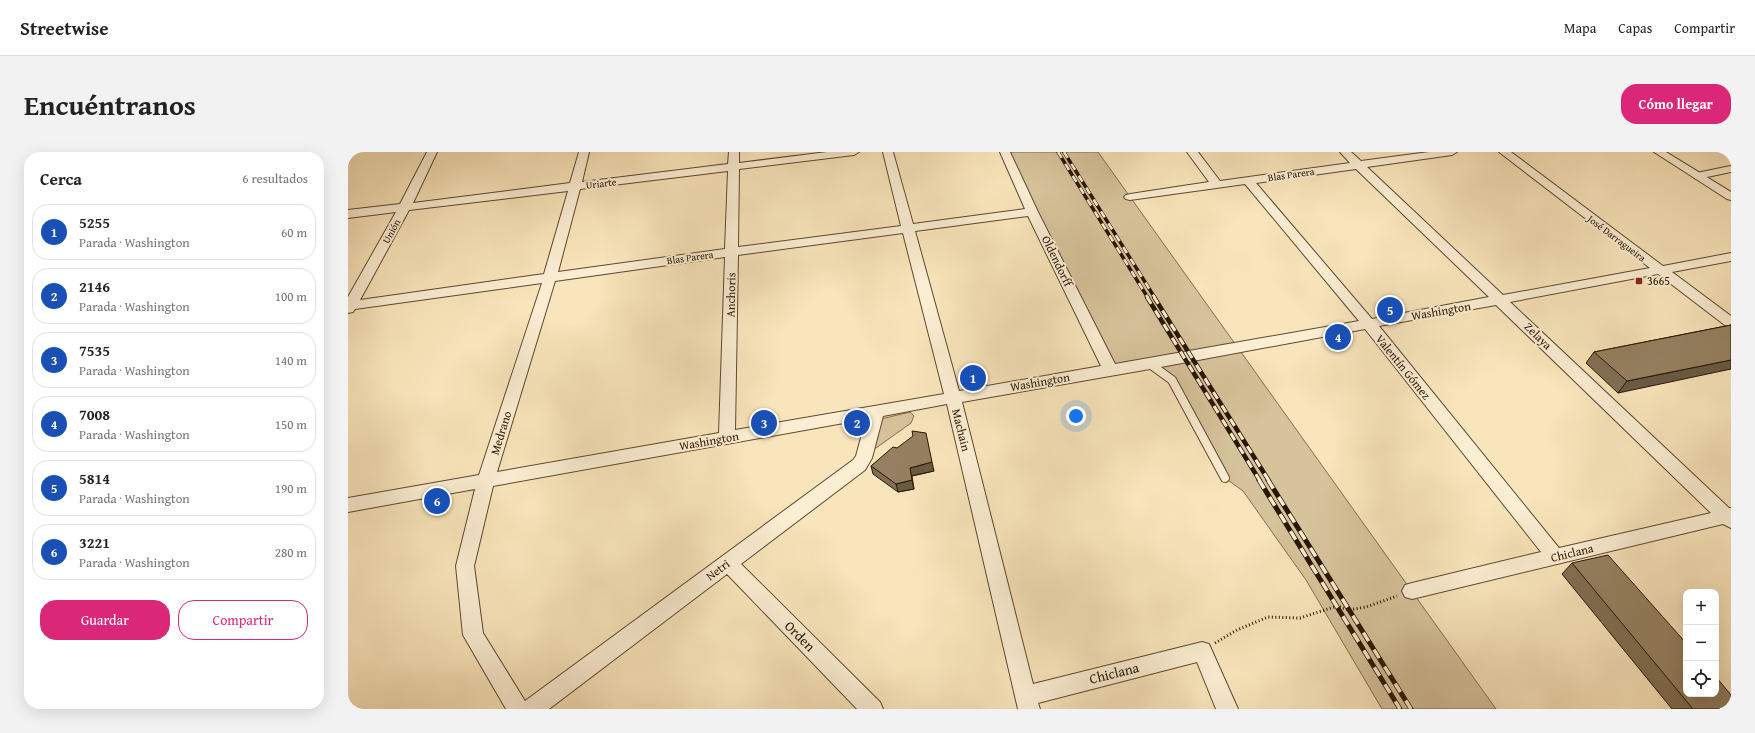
<!DOCTYPE html>
<html lang="es">
<meta charset="utf-8">
<style>
:root{--surface:#fff;--page:#f2f2f2;--text:#222;--muted:#767676;--line:#e0e0e0;--accent:#db2777}
body{margin:0;font-family:"Gentium Book Plus",serif;background:var(--page);color:var(--text)}
.controls{position:absolute;right:12px;bottom:12px;display:grid;overflow:hidden;border-radius:8px;box-shadow:0 4px 16px #0002}
.controls button{width:36px;height:36px;display:grid;place-items:center;padding:0;border:0;border-bottom:1px solid var(--line);background:var(--surface);color:var(--text);font:20px sans-serif}
.you{position:absolute;left:728px;top:264px;width:14px;height:14px;margin:-10px;border:3px solid #fff;border-radius:50%;background:#1a73e8;box-shadow:0 0 0 6px #1a73e833}
.badge{display:grid;place-items:center;width:26px;height:26px;border-radius:50%;background:var(--accent);color:#fff;font-size:13px;font-weight:700}
.pin{position:absolute;translate:-50% -50%;border:2px solid #fff;box-shadow:0 1px 4px #0006}
.list{margin:0;padding:0;list-style:none}
h2{display:flex;justify-content:space-between;align-items:center;height:52px;margin:0;padding:0 16px;font-size:17px}
h2 small{font-size:13px;font-weight:400;color:var(--muted)}
.list li{display:grid;grid-template-columns:26px 1fr auto;gap:12px;align-items:center;box-sizing:border-box;height:56px;margin:0 8px 8px;padding:0 8px;border:1px solid var(--line);border-radius:16px}
.list b{display:block;font-size:15px;white-space:nowrap}
.list p{margin:0;font-size:13px;white-space:nowrap;color:var(--muted)}
.list em{font-size:13px;font-style:normal;color:var(--muted)}
.actions{display:flex;gap:8px;padding:12px 16px}
.actions a{flex:1;padding:9px 0;border:1px solid var(--accent);border-radius:16px;text-align:center;font-size:14px;color:var(--accent)}
.actions .main{background:var(--accent);color:#fff}
.icon{flex:none;width:22px;height:22px;fill:none;stroke:currentColor;stroke-width:2;stroke-linecap:round;stroke-linejoin:round}
.map{position:relative;flex:none;width:1383px;height:557px;overflow:hidden;border-radius:16px}
header{display:flex;align-items:center;gap:24px;box-sizing:border-box;height:56px;padding:0 20px;background:var(--surface);border-bottom:1px solid var(--line)}
header strong{font-size:19px}
nav{display:flex;gap:22px;margin-inline-start:auto;font-size:14px}
.intro{display:flex;align-items:center;justify-content:space-between;box-sizing:border-box;height:96px;padding:0 24px}
h1{margin:0;font-size:28px}
.button{padding:10px 18px;border-radius:16px;background:var(--accent);color:#fff;font-size:14px;font-weight:700}
main{display:flex;gap:24px;padding:0 24px}
aside{flex:1;background:var(--surface);border-radius:16px;box-shadow:0 4px 16px #0002}
.map>svg:first-child{display:block}
.green{fill:#d6c29b;stroke:#806c4e}
.lines{fill:none;stroke-linecap:round;stroke-linejoin:round}
.lane-far1-casing{stroke:#5d492f;stroke-width:8}
.lane-casing{stroke:#5d492f;stroke-width:10}
.street-casing{stroke:#5d492f;stroke-width:2}
.path{stroke:#291500;stroke-width:3;stroke-dasharray:1 2.5;stroke-linecap:butt}
.lane-far1{stroke:#fbeed3;stroke-width:6}
.lane{stroke:#fbeed3;stroke-width:8}
.street{fill:#fbeed3;fill-rule:evenodd}
.rail-far2-casing{stroke:#291500;stroke-width:3.5}
.rail-far1-casing{stroke:#291500;stroke-width:4.5}
.rail-casing{stroke:#291500;stroke-width:5}
.rail-far2{stroke:#fbeed3;stroke-width:2.5;stroke-dasharray:7;stroke-linecap:butt}
.rail-far1{stroke:#fbeed3;stroke-width:3;stroke-dasharray:8;stroke-linecap:butt}
.rail{stroke:#fbeed3;stroke-width:3.5;stroke-dasharray:10;stroke-linecap:butt}
.wall{fill:#806f53;stroke:#291500}
.shaded-wall{fill:#685a44;stroke:#291500}
.building{fill:#958161;stroke:#291500}
.poi-dot{fill:#8f2418;stroke:#fbeed3;stroke-width:1.5}
.labels{text-anchor:middle;stroke-width:4;stroke-linejoin:round;paint-order:stroke}
.far-street-label{font-size:10px;fill:#291500;stroke:#fbeed3}
.street-label{font-size:12px;fill:#291500;stroke:#fbeed3}
.poi-label{font-size:12px;fill:#291500;stroke:#fbeed3;text-anchor:start}
.near-street-label{font-size:14px;fill:#291500;stroke:#fbeed3}
</style>
<header>
<strong>Streetwise</strong>
<nav><a>Mapa</a><a>Capas</a><a>Compartir</a></nav>
</header>
<div class="intro"><h1>Encuéntranos</h1><a class="button">Cómo llegar</a></div>
<main>
<aside>
<h2>Cerca<small>6 resultados</small></h2>
<ul class="list">
<li><span class="badge" style="background:#1a4fb4">1</span><div><b>5255</b><p>Parada · Washington</p></div><em>60 m</em></li>
<li><span class="badge" style="background:#1a4fb4">2</span><div><b>2146</b><p>Parada · Washington</p></div><em>100 m</em></li>
<li><span class="badge" style="background:#1a4fb4">3</span><div><b>7535</b><p>Parada · Washington</p></div><em>140 m</em></li>
<li><span class="badge" style="background:#1a4fb4">4</span><div><b>7008</b><p>Parada · Washington</p></div><em>150 m</em></li>
<li><span class="badge" style="background:#1a4fb4">5</span><div><b>5814</b><p>Parada · Washington</p></div><em>190 m</em></li>
<li><span class="badge" style="background:#1a4fb4">6</span><div><b>3221</b><p>Parada · Washington</p></div><em>280 m</em></li>
</ul>
<div class="actions"><a class="main">Guardar</a><a>Compartir</a></div>
</aside>
<div class="map">
<svg width="1383" height="557" viewBox="0 0 1383 557">
<rect width="100%" height="100%" fill="#f9e5bb"/>
<filter id="stains"><feTurbulence type="fractalNoise" baseFrequency=".005" numOctaves="4"/><feColorMatrix values="0 0 0 0 .2 0 0 0 0 .09 0 0 0 0 .02 0 0 0 .5 -.17"/></filter>
<radialGradient id="worn" r=".72"><stop offset=".6" stop-color="#630" stop-opacity="0"/><stop offset="1" stop-color="#630" stop-opacity=".3"/></radialGradient>
<path class="green" d="M657 0H750L1148 557H1034L958 428 895 339 877 326 824 228 802 212 762 218Z
M562 260 566 264 563 271 528 296H526L533 267Z"/>
<g class="lines">
<g class="lane-far1-casing">
<path id="lane-far1" d="M1349 24 1383 17"/>
</g>
<g class="lane-casing">
<path id="lane" d="M802 212 824 228 877 326"/>
</g>
<g class="street-casing">
<path id="street" d="M79 0H89L65 51 222 31 231 0H241L234 30 380 12 381 0H391V11L479 0H511L506 3 391 17 390 95 553 74 535 0H545L565 72 677 57 652 0H662L690 60 767 212 1011 169 897 32 782 48 778 47 776 45 778 43 782 42 861 30 839 0H850L872 29 1002 11 992 0H1003L1013 9 1081 0H1109L1104 3 1019 15 1155 143 1302 116 1151 0H1163L1315 114 1383 101V109L1324 120 1383 164V176L1378 174 1310 122 1162 150 1381 356H1383V376L1375 372 1064 447 1057 445 1054 439 1057 433 1064 431 1193 400 1017 177 802 217 614 250 685 532 854 490 861 492 890 557H868L849 510 690 551 692 557H670L599 252 535 264 524 306 517 318 393 412 532 550 535 557H509L379 422 201 557H158L115 483 108 414 127 337 0 360V346L131 323 194 131 7 157 5 160 0 161V145L48 60 0 66V58L52 52ZM1008 17 1141 145 1024 167 908 31ZM380 19 377 97 210 120 232 37ZM220 39 196 122 12 148 61 58ZM680 64 753 214 611 239 567 79ZM555 81 596 242 387 278 390 103ZM377 105 371 281 149 320 207 129ZM1148 153 1363 361 1211 396 1031 174ZM518 267 508 304 505 308 177 549 135 481 126 414 145 334Z
M1306 0H1318L1383 40V48L1379 47Z"/>
</g>
<path class="path" d="M867 491 889 478 920 465 952 466 989 454 1001 458 1018 455 1049 444"/>
<use href="#lane-far1" class="lane-far1"/>
<use href="#lane" class="lane"/>
<use href="#street" class="street"/>
<g class="rail-far2-casing">
<path id="rail-far2" d="M710 0 800 146
M716 0 807 146"/>
</g>
<g class="rail-far1-casing">
<path id="rail-far1" d="M799 145 912 329
M806 145 921 329"/>
</g>
<g class="rail-casing">
<path id="rail" d="M911 328 1052 557
M920 328 1063 557"/>
</g>
<use href="#rail-far2" class="rail-far2"/>
<use href="#rail-far1" class="rail-far1"/>
<use href="#rail" class="rail"/>
</g>
<path class="wall" d="M1383 173 1270 241 1238 211 1246 200Z
M549 296 586 319 564 324 566 337 550 340 525 322 523 314Z
M1224 411 1383 557H1324L1214 422Z"/>
<path class="shaded-wall" d="M1383 208V217L1270 241 1279 229Z
M584 310 586 319 563 324 562 316Z
M564 328 566 337 550 340 548 332Z"/>
<path class="building" d="M1383 173V208L1279 229 1246 200Z
M564 279 578 281 584 310 562 316 564 328 548 332 523 314 545 295 549 296 565 284Z
M1260 403 1338 491V542H1368V525L1383 543V557H1345L1224 411Z"/>
<rect class="poi-dot" x="1287" y="125" width="8" height="8" rx="2"/>
<g class="labels">
<g class="far-street-label">
<text transform="translate(943 22) rotate(-8)" y="4">Blas Parera</text>
<text transform="translate(253 31) rotate(-7)" y="4">Uriarte</text>
<text transform="translate(43 79) rotate(-61)" y="4">Unión</text>
<text transform="translate(1269 86) rotate(37)" y="4">José Darragueira</text>
<text transform="translate(342 105) rotate(-8)" y="4">Blas Parera</text>
</g>
<g class="street-label">
<text transform="translate(709 109) rotate(64)" y="4">Oldendorff</text>
<text transform="translate(383 143) rotate(-89)" y="4">Anchoris</text>
<text transform="translate(1093 159) rotate(-10)" y="4">Washington</text>
<text transform="translate(1190 184) rotate(44)" y="4">Zelaya</text>
<text transform="translate(1055 215) rotate(51)" y="4">Valentín Gómez</text>
<text transform="translate(692 230) rotate(-10)" y="4">Washington</text>
<text transform="translate(613 278) rotate(76)" y="4">Machain</text>
<text transform="translate(153 281) rotate(-73)" y="4">Medrano</text>
<text transform="translate(361 289) rotate(-10)" y="4">Washington</text>
<text transform="translate(1224 401) rotate(-14)" y="4">Chiclana</text>
<text transform="translate(370 418) rotate(-37)" y="4">Netri</text>
</g>
<g class="poi-label">
<text x="1299" y="133">3665</text>
</g>
<g class="near-street-label">
<text transform="translate(452 484) rotate(45)" y="5">Orden</text>
<text transform="translate(766 521) rotate(-14)" y="5">Chiclana</text>
</g>
</g>
<rect width="100%" height="100%" filter="url(#stains)"/>
<rect width="100%" height="100%" fill="url(#worn)"/>
</svg>
<div class="controls">
<button>+</button>
<button>−</button>
<button><svg class="icon" aria-label="locate" viewBox="0 0 24 24"><circle cx="12" cy="12" r="6"/><path d="M12 2v4M12 18v4M2 12h4M18 12h4"/></svg></button>
</div>
<div class="you"></div>
<div class="pin badge" style="left:625px;top:226px;background:#1a4fb4">1</div>
<div class="pin badge" style="left:509px;top:271px;background:#1a4fb4">2</div>
<div class="pin badge" style="left:416px;top:271px;background:#1a4fb4">3</div>
<div class="pin badge" style="left:990px;top:185px;background:#1a4fb4">4</div>
<div class="pin badge" style="left:1042px;top:158px;background:#1a4fb4">5</div>
<div class="pin badge" style="left:89px;top:349px;background:#1a4fb4">6</div>
</div>
</main>
